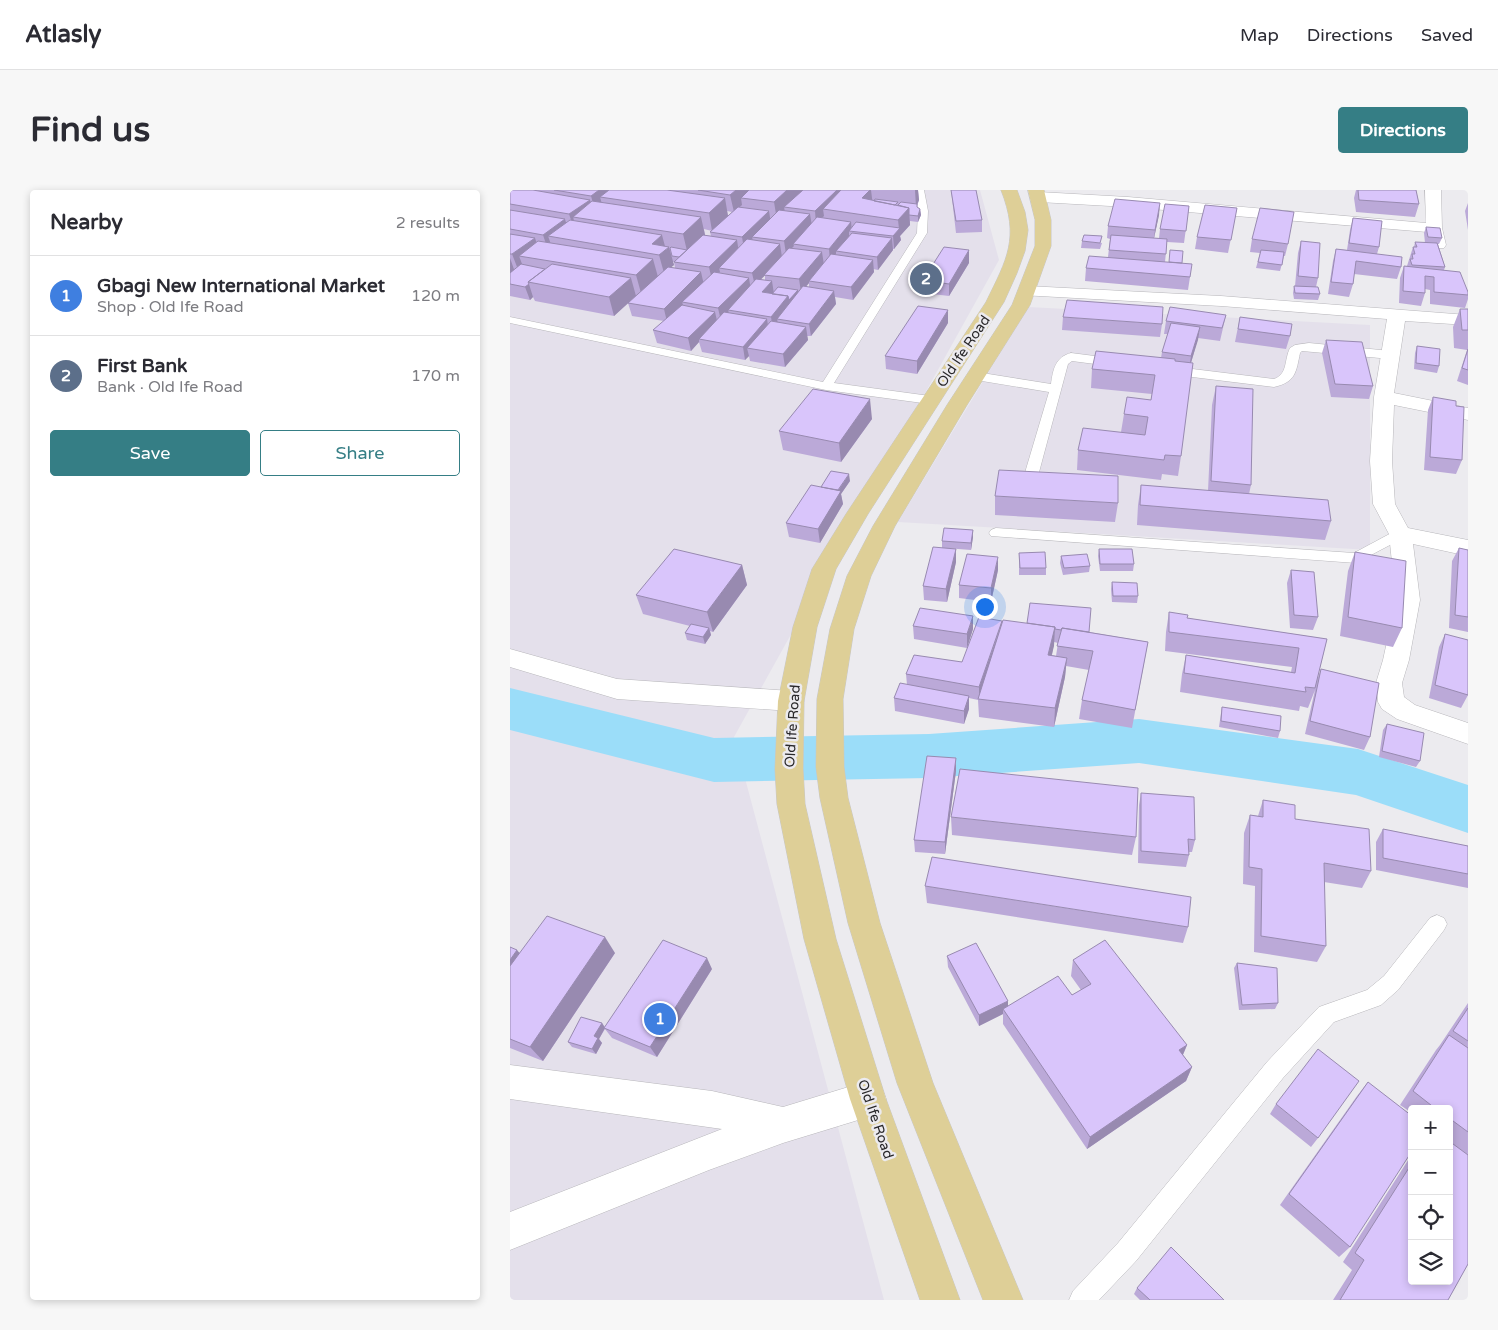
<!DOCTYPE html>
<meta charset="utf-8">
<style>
:root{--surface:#fff;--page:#f7f7f7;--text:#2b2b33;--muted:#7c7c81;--line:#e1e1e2;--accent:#357e85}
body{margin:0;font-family:"Varela Round",sans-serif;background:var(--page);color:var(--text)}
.controls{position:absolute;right:15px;bottom:15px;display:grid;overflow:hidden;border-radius:5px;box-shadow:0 2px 8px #0003}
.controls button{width:45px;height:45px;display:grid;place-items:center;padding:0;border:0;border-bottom:1px solid var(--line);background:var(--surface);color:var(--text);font:25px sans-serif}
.you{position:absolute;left:474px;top:416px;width:18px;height:18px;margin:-12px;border:4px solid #fff;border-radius:50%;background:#1a73e8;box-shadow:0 0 0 8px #1a73e833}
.badge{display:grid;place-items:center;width:32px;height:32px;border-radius:50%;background:var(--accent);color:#fff;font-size:16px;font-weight:700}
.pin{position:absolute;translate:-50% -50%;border:2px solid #fff;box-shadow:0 1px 5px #0006}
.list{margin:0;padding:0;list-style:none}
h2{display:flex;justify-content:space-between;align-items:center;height:65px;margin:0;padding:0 20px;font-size:21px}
h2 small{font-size:16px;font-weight:400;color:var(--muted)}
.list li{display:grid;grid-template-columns:32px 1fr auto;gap:15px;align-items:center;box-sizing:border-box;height:80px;padding:0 20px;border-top:1px solid var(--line)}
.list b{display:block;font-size:19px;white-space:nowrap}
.list p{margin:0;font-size:16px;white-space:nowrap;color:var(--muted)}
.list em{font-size:16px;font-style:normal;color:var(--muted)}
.actions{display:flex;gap:10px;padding:15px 20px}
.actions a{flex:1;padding:11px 0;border:1px solid var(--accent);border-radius:5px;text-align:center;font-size:18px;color:var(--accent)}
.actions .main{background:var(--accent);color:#fff}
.icon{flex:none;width:28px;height:28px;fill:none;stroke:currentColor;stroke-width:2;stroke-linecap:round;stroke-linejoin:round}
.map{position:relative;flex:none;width:958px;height:1110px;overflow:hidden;border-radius:5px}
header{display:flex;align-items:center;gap:30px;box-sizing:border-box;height:70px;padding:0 25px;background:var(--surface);border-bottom:1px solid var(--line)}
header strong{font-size:24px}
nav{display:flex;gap:28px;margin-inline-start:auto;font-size:18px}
.intro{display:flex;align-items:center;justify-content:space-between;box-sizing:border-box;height:120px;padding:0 30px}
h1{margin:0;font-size:35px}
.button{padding:12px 22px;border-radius:5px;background:var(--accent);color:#fff;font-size:18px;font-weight:700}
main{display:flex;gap:30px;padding:0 30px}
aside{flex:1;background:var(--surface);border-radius:5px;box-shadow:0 2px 8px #0003}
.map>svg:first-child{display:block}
.built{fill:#e4e0eb}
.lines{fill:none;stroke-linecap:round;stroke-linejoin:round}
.river{fill:#9bddf9;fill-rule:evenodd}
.lane-casing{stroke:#b8b7bb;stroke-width:1}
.street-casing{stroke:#b8b7bb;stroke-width:1}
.primary-casing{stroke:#c7c7c8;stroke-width:1}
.lane{fill:#fff;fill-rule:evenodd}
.street{fill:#fff;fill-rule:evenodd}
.primary{fill:#decf97;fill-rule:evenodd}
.wall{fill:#bba9d8;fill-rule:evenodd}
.shaded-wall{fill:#988ab0}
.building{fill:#d9c5fb;stroke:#988ab0}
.labels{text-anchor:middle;stroke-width:5;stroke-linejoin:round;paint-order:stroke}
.street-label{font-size:14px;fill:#29282a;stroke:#ecebef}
</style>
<header>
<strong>Atlasly</strong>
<nav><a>Map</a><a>Directions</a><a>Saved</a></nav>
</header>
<div class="intro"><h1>Find us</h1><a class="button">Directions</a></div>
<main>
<aside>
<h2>Nearby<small>2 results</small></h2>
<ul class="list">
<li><span class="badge" style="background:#3f7fe0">1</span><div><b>Gbagi New International Market</b><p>Shop · Old Ife Road</p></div><em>120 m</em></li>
<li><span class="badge" style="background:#5c6f8a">2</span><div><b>First Bank</b><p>Bank · Old Ife Road</p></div><em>170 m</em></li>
</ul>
<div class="actions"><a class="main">Save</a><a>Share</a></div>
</aside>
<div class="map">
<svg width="958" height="1110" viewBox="0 0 958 1110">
<rect width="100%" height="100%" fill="#ecebef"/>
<path class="built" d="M0 0H470L489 70 224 547 374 1110H0Z
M518 117 860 135V360L388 332Z"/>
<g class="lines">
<path class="river" d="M0 498 204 548 419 544 629 529 848 559 958 595V643L846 605 629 573 419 588 204 592 0 540Z"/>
<g class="lane-casing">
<path id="lane" d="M404 0H414L418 21 417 43 324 193 420 206 426 210 424 213 420 214 316 200 0 133V127L313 192 407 43 408 21Z
M799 153 881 161 887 165 881 169 792 161 790 163C786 182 786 192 764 197L658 184 652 180 658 176 764 189C778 184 774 170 780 158L785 155Z
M561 163 608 169 614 173 608 177 562 171 558 174 528 286 521 290 516 289 514 286 539 202 466 190 460 186 466 182 541 194C543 180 545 167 561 163Z
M486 338 844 363 885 341H895L897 344 895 347 846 373 481 346 479 343 481 340Z
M927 725 934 728 937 734 934 740 888 800 871 815 824 832 773 888 626 1071 589 1110H559L563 1101 608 1053 757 872 809 817 857 800 874 786 920 728Z"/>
</g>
<g class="street-casing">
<path id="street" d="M915 0H931L932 38 936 55 934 58H922L917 42 618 17 529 12 524 10 521 7 524 4 529 2 618 7 916 33Z
M517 96 711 106 958 125V135L895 131 884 203 958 218V230L884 215 882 271 885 314 898 338 958 350V366L903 354 910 410 899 470 892 493 894 507 905 515 958 533V554L887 529 872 519 868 512 866 493 873 470 886 410 879 344 863 314 860 271 864 207 877 129 711 116 511 105 508 101 511 97Z
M0 459 107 489 281 501 290 504 294 511 290 518 281 521 107 509 0 477Z
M0 875 202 901 273 917 358 891 371 896 376 909 371 922 358 927 273 953 199 980 0 1060V1022L212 939 0 909Z"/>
</g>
<g class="primary-casing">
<path id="primary" d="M491 0H507L515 22 518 40 515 61 507 83 494 112 358 324 326 379 307 437 294 511 293 579 295 614 326 749 376 909 450 1110H410L340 909 294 749 267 614 265 579 268 511 283 437 302 379 336 324 476 112C497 69 510 48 491 0Z
M518 0H534L541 30V56L520 115 457 215 385 336 361 386 344 439 333 509 334 577 338 608 370 733 423 893 513 1110H473L387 893 338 733 310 608 306 577 307 509 320 439 337 386 363 336 437 215 502 115 525 56V30Z"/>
</g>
<use href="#lane" class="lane"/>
<use href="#street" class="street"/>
<use href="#primary" class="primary"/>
</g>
<path class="wall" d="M0 0H408L409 10 407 17 410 19 411 25 408 32 400 31V35L390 46 391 50 384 59H383V60L368 80 363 79 364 82 343 110 325 107 326 114 301 146H297L298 150 275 177 240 171 239 166 235 170 192 162 189 152 181 161 147 153 143 140 154 131 122 126 118 113 104 126 25 111 23 107 20 110 0 106ZM217 21 222 22 218 26ZM194 39 202 41 200 42 201 46 195 45ZM163 72H164L165 78 161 77 164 75ZM255 85V90L250 89ZM299 93V97H296Z
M441 0H466L472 30V42L446 43Z
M846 0H906L909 14 905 27 846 22 844 8Z
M958 13V40L955 21Z
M679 16 674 53 657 52 655 72 672 73 680 87 678 100 575 91 576 78 598 67 600 49 597 48 598 36 649 25 644 48H649L650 39Z
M727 18 718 63 685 59 687 47Z
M843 28 869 57 867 64 891 77 887 89 844 84 843 94 839 107 818 104 823 71 826 59 837 60 840 40Z
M916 37 932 48 929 54H928L935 77 934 80 958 102V109L955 118 920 114V100L915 99V103L911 116 889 113 890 88 894 76H897L903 57H904L905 52 915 53 914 43Z
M742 49 778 54 775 66H774L770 81 746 78 750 63 740 62Z
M572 51 592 53 590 59 571 58Z
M791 51 808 88 806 97 810 104 808 110 784 109 783 103 784 96H785L788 63Z
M459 73 439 106 414 103 413 90Z
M950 119H958V195L947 191 957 160 944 158 943 137Z
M716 125 710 151 688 148 681 173 671 266 668 286 652 284 651 290 567 280 568 260 611 242 614 224 641 210 642 204 581 198 582 179 651 168 652 162 658 144H654L656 131Z
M553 127 652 134 650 147 552 140Z
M730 127 780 146 776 159 725 152Z
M438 133 407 184 376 179 375 166Z
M816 150 863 196 859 209 821 207 812 163Z
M907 156 929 176 927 183 904 179 905 163Z
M706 196 741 295 739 304 821 331 815 350 627 335 628 315 631 295 698 301 702 215Z
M923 207 946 216 952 270 946 284 914 280 918 220Z
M362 229 331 272 273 260 269 241Z
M340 291 331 304 333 314 310 353 279 347 276 333 311 297Z
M485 306 608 313 605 332 485 325Z
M463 340V347L461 360 435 358 446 359V372L437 412 414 410 413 396 432 358V351Z
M949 358 958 360V442L939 438 942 371Z
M589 359 624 374 623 381H590L588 366Z
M845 362 892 438 883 457 830 446 838 381Z
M509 363 536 378V385H509Z
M551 366 580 376 579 382 553 385 550 373Z
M232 375 237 395 203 442 200 441 201 445 195 454 177 450 175 443 180 436 133 424 126 405Z
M488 380 481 412 449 408V395Z
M781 380 808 427 803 440 780 438 777 393Z
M602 392 628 406 627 413 602 412 601 399Z
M659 422 677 428 817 449 807 490 811 479 860 547 854 560 795 544 805 500 798 518 790 516 789 521 670 502 672 484 676 465 781 482 782 477 655 461 656 442Z
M492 431 579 442 638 452 622 538 569 529 572 510 579 480 556 476 555 487 544 537 469 527 468 510 459 508V519L454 534 385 521 384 508 397 495 396 484 452 472ZM544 452 548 453 546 466 542 465Z
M403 436 463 439 457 458 404 449Z
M935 444 958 505 951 518 919 508 929 457Z
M712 517 770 541 768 548 709 537 711 523Z
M877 534 910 571 906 577 869 567 873 540Z
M446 568V581L435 664 405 662 404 650Z
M631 603 685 650 682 662H679V665L676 677 628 673 629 615Z
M753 610 785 629 861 681 852 698 814 692 816 756 807 772 744 762 745 696 733 694 734 643 740 625 748 626Z
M441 627 626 647 622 665 442 645Z
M873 639 958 656V698L866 680V652Z
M415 696 678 737 673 753 417 713Z
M0 757 10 763H105L33 871 0 858Z
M437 766 498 811V816L562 805 571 800 561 786 563 770 677 855 673 865 682 877 676 891 577 959 493 834V824L469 836 438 777Z
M727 773 768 813 765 819 729 820 724 778Z
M202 779 147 867 102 848 95 839 89 849 92 853 86 864 62 857 58 852 92 833 95 837Z
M958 813V1074L938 1110H823L842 1080 833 1072 902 964V1091H939V919H902V923L890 915 926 860 930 855Z
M858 892 840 1057 829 1067 770 1015 847 906Z
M766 914 808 948 801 957 760 924Z
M627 1098 714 1110H630L624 1104Z"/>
<path class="shaded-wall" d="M89 0H101L90 7 93 18 86 24 81 6Z
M226 0H239L231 8 232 15 224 22 220 5Z
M277 0H297L274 17 275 22 267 30 264 12Z
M327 0H331L313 19 314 26 306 34 305 21Z
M351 0H361L363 16 354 26Z
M405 0H408L409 10 406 17Z
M215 8 218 26 202 41 199 23Z
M80 10 85 27H63L67 41 65 42 59 24Z
M650 13 649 25 643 53 645 40Z
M399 18 400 35 390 46 391 50 384 59 383 46 389 39 388 30Z
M410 19 411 25 408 32V26Z
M259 21 261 34 242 47 243 51 234 59 232 47Z
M300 24 302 36 283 54 284 56 276 64 274 51Z
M191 27 195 45 178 61 179 66 171 73 169 67 177 61 173 44Z
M55 29 60 47 38 46 43 60 39 63 33 45Z
M341 32 342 41H339V48L326 61V64L320 71 319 59Z
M152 45 156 60 159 57 164 75 154 83 149 65 142 54Z
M25 48 31 66H9L14 79 9 82 2 64Z
M382 48 383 60 368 80 367 67Z
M227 50 229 63 209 78 210 82 202 90 199 77Z
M270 54 272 67 245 96 242 83Z
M459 60V73L439 106V94Z
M312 62 314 75 299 91V93L291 102 289 89Z
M0 68 6 85 0 90Z
M143 69 148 87 131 103 126 85Z
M363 70 364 82 343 110 341 97Z
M191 82 194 95 172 112 173 115 157 132 154 119Z
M121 88 126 106 104 126 99 107Z
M239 88 241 101 218 120 219 123 211 131 208 118Z
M262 91 264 104 252 102Z
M19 94 23 107 20 110 15 97Z
M288 100 289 106 267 129 268 134 263 140 261 127 278 106Z
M324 101 326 114 301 146 299 134Z
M438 120V133L407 184V171Z
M205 122 208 135 189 149V152L181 161 178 148Z
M257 129 259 142 237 158 239 166 235 170 233 157Z
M296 137 298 150 275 177 273 164Z
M690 137 688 150 679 179 681 166Z
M360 209 362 229 331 272 329 253Z
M339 284 340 291 331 304 333 314 310 353 308 339 326 304Z
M463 340V347L461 360V353Z
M446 359V372L437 412 436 399Z
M488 367V380L481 412V398Z
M232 375 237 395 203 442 197 422Z
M463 426V439L457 458V444Z
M493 431V444L469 510V497Z
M545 437 544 456 537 484 538 465Z
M199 438 201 445 195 454 193 447Z
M557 468 555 487 544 537 545 518Z
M459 506V519L454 534V521Z
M446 568V581L435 664V652Z
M95 747 105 763 33 871 20 857Z
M7 760 16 771 0 793V770Z
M197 768 202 779 147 867 140 857Z
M498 811V821L493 819V824L469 836V825Z
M92 833 95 838 89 849 92 853 86 864 82 859 84 846Z
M677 855 671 869 669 860Z
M682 877 676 891 577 959 580 947Z"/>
<path class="building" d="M0 0H23L80 10 59 24 0 14Z
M44 0H89L81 6Z
M99 0H157L215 8 199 23 90 7Z
M188 0H226L220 5Z
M239 0H277L264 12 231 8Z
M293 0H327L305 21 274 17Z
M331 0H360L352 8 399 18 388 30 313 19Z
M441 0H466L472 30 446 31Z
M848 0H906L909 14 849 10Z
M365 9 388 12 385 15 364 11Z
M605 9 650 13 645 40 598 36Z
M82 11 191 27 173 44 63 27Z
M391 12 407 14V17L410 19 408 26 399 25V18L388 15Z
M655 14 679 16 676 41 650 39Z
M695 15 727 18 721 50 687 47Z
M228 17 259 21 232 47 200 42Z
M750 18 784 22 778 54 742 49Z
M0 20 55 29 33 45 0 39Z
M269 20 300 24 274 51 242 47Z
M307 27 341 32 319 59 283 54Z
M843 28 872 31 869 57 839 53Z
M60 30 152 45 142 54 159 57 149 65 38 46Z
M346 32 390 38 383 46 339 41Z
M916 37 930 38 932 48 918 47Z
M342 43 382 48 367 67 326 61Z
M0 44 25 48 2 64H0Z
M193 45 227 50 199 77 164 72Z
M574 45 592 46 590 53 572 51Z
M601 45 657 49 656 64 599 60Z
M237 49 270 54 242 83 209 78Z
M28 51 143 69 126 85 9 66Z
M791 51 810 53 808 88 788 86Z
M905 52 927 53 935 77 902 75 900 69H903L902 64H905L903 57H907Z
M161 57 177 60 169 67 162 66 160 58Z
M434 57 459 60 439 94 413 90Z
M279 58 312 62 289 89 254 85Z
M826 59 892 67 891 77 846 71 843 94 821 92Z
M660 60 673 61 672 73 659 72Z
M751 60 774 62 772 75 748 72Z
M321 64 363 70 341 97 299 91Z
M579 66 682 74 680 87 576 78Z
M11 74 35 79 18 92 19 94 15 97 0 94V83Z
M42 74 121 88 99 107 18 92Z
M894 76 950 82 958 102V105L924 102V87L915 86V103L893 101Z
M158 77 191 82 154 119 118 113Z
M204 82 239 88 208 118 172 112Z
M246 89 262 91 252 102 278 106 261 127 218 120Z
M293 96 324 101 299 134 267 129Z
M784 96 808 97 810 104 785 103Z
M268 97 288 100 279 110 278 106 262 104Z
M557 110 653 117 652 134 553 127Z
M172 115 205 122 178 148 143 140Z
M408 116 438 120 407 171 375 166Z
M660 117 716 125 712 138 656 131Z
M950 119H958V140H952Z
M214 122 257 129 233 157 189 149Z
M730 127 782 134 780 146 728 139Z
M261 131 296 137 273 164 237 158Z
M661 133 690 137 681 166 652 162Z
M816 150 852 152 863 196 825 194Z
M907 156 930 159 929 176 906 173Z
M958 159V180L952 178Z
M586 161 665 169V171L683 173 671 266 655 265 654 270 568 260 573 238 635 245 638 227 614 224 617 207 641 210 645 185 582 179Z
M706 196 743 199 741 295 701 291Z
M303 199 360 209 329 253 269 241Z
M923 207 946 211V216L954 217 952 270 920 267Z
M489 280 608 286V313L485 306Z
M321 281 339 284 328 300 311 297Z
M301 295 331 301 308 339 276 333Z
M631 295 818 310 821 331 630 315Z
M434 338 463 340 461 353 432 351Z
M423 357 446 359 436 399 413 396Z
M949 358 958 360V427L945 425Z
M164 359 232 375 197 422 126 405Z
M589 359H622L624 374H590Z
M535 362 536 378H510L509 363Z
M845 362 896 371 892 438 838 427Z
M457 364 488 367 481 398 449 395Z
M577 364 580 376 554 378 551 366Z
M781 380 804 382 808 427 784 425Z
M602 392 627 393 628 406H603Z
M520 413 581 418 579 442 552 438 551 440 545 439V437L517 433Z
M410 418 463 426 457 444 403 436Z
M659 422 678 425 677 428 817 449 805 498 795 497 796 502 674 483 676 465 785 483 789 458 659 442Z
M469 427 492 431 469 497 396 484 404 465 452 472Z
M493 430 545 437 538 465 557 468 545 518 468 509Z
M181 434 199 438 193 447 175 443Z
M552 438 638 452 625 520 572 510 583 461 547 456Z
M935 444 958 450V505L925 495Z
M811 479 869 493 860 547 800 531Z
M390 493 459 506 454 521 384 508Z
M712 517 771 526 770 541 711 531Z
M877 534 914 543 910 571 872 561Z
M417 566 446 568 435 652 404 650Z
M450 579 628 598 626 647 441 627Z
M631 603 684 607 685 650 678 649 679 665 631 661Z
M753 610 785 615V629L859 639 861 681 814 673 816 756 751 746 752 679 739 677 740 625 753 627Z
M873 639 958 656V684L873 668Z
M422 667 681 707 678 737 415 696Z
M37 726 95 747 20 857 0 849V776Z
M153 750 197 768 140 857 94 838Z
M595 750 677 855 669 860 682 877 580 947 493 819 548 786 562 805 581 794 563 770Z
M466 753 498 811 469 825 437 766Z
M0 757 7 760 0 770Z
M727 773 767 778 768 813 732 815Z
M958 818V851L943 841Z
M71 827 92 833 84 846 88 848 82 859 58 852Z
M939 845 958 858V942L939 928V919H926L903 901Z
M808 859 849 891 808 948 766 914Z
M858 892 902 926V961L840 1057 779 1004Z
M939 951 958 965V1074L938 1110H830L854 1070 845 1063 902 973V1091H939Z
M661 1057 714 1110H640L627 1098Z"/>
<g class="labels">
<g class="street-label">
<text transform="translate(453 161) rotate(-56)" y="5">Old Ife Road</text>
<text transform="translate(282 536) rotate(-86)" y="5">Old Ife Road</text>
<text transform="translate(366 929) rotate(71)" y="5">Old Ife Road</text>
</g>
</g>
</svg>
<div class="controls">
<button>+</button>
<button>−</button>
<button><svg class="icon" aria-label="locate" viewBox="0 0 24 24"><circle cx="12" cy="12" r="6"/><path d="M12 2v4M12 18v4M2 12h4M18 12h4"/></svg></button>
<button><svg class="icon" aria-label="layers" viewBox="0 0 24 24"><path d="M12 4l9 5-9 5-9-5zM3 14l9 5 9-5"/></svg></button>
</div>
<div class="you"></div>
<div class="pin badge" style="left:150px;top:829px;background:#3f7fe0">1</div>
<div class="pin badge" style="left:416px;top:89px;background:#5c6f8a">2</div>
</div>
</main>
